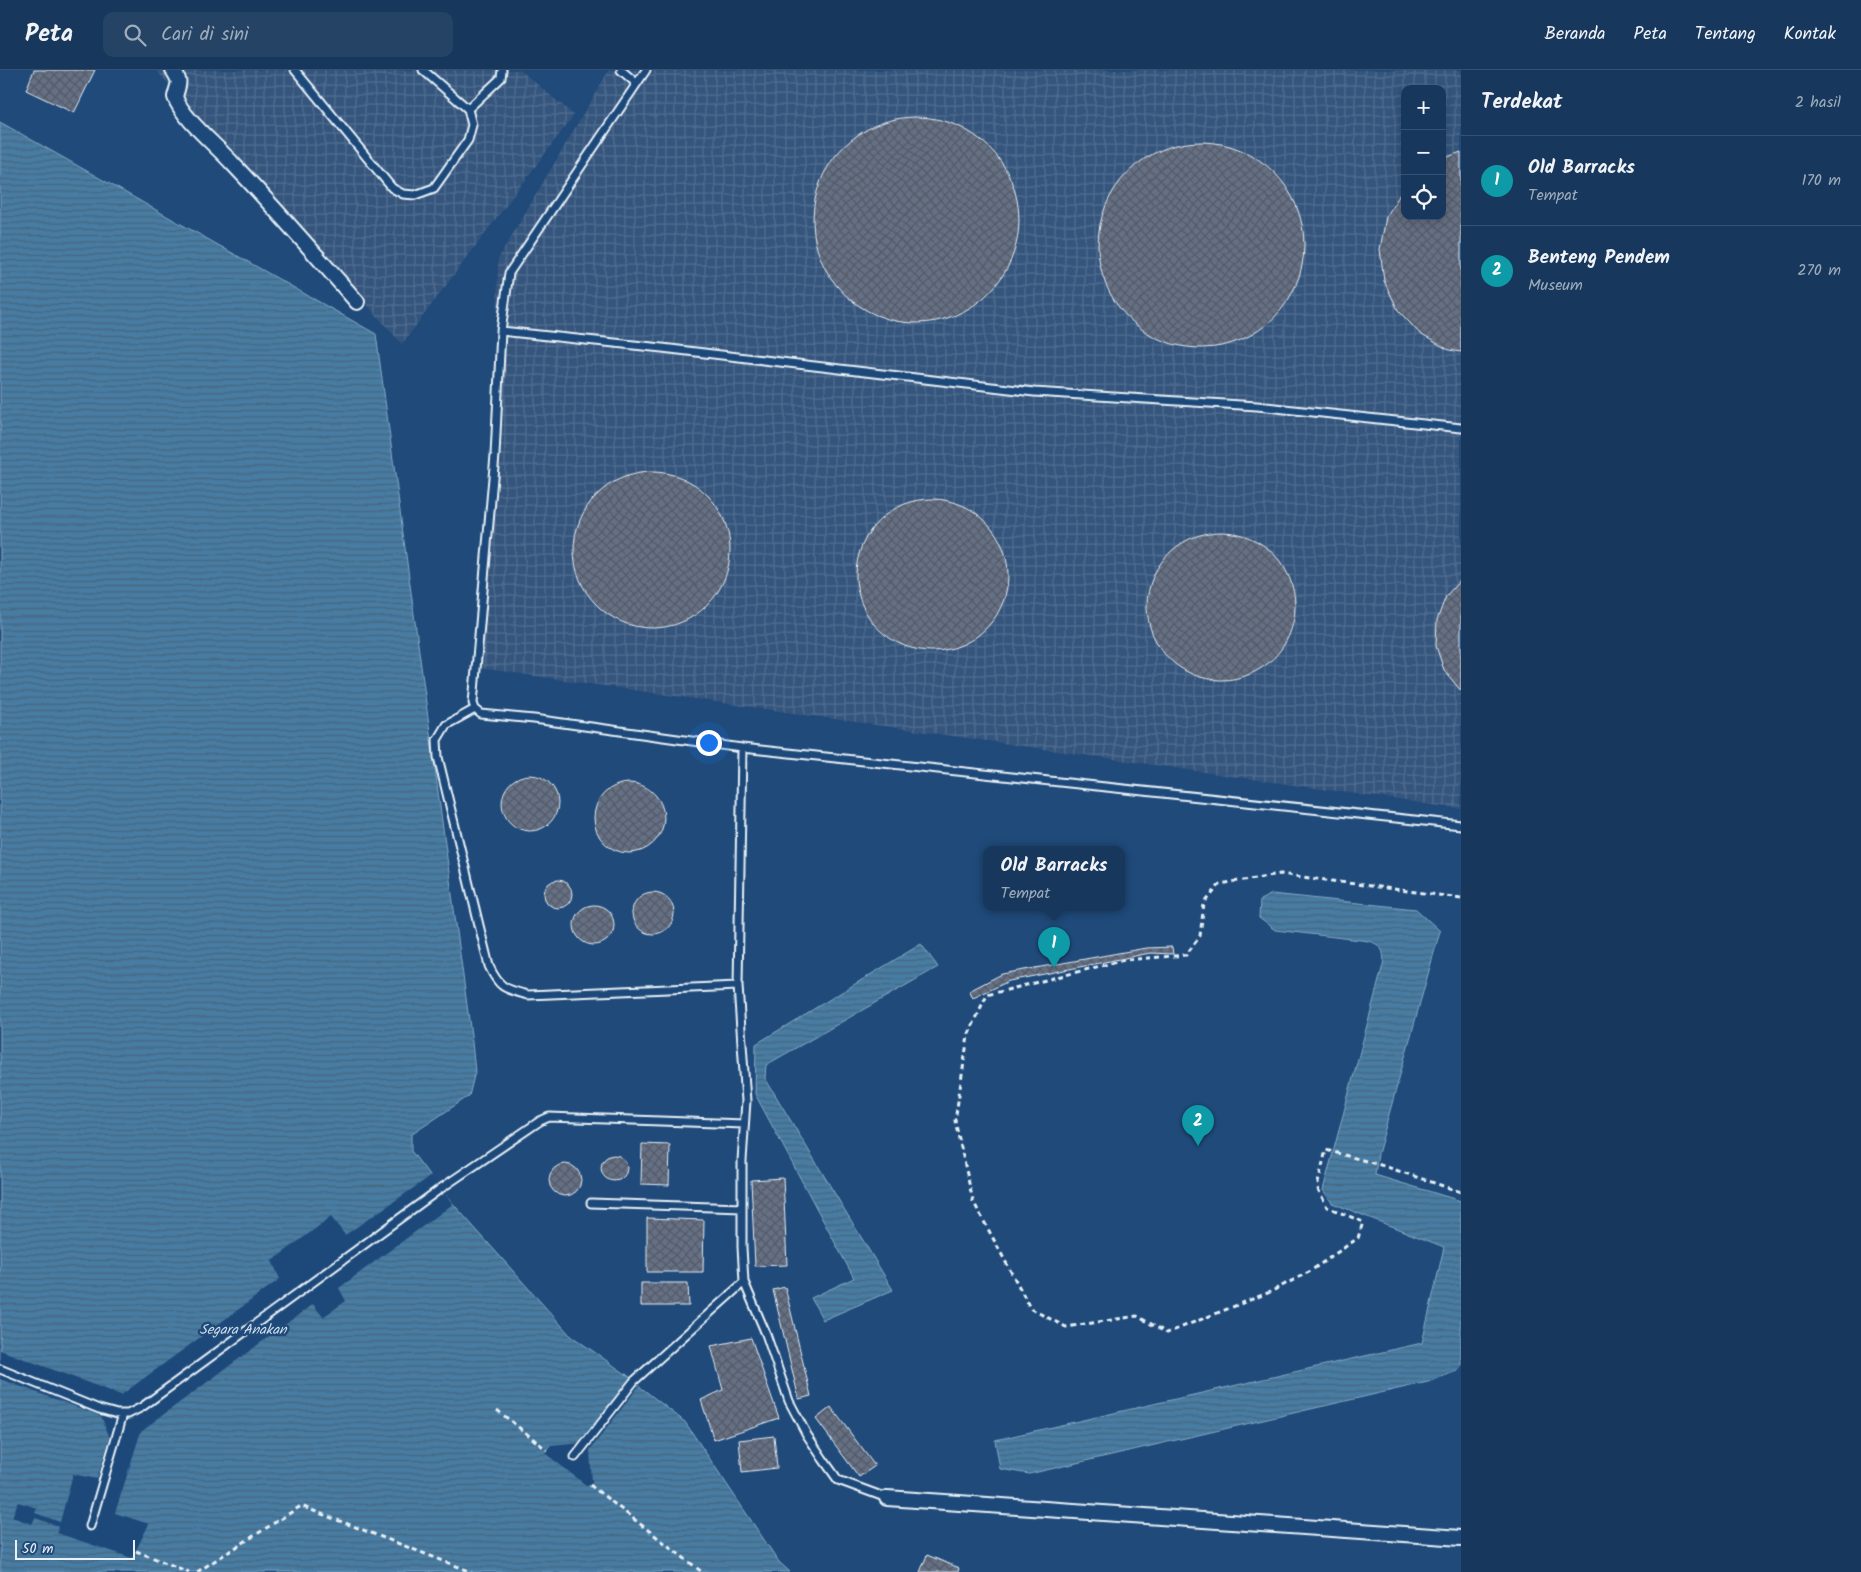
<!DOCTYPE html>
<html lang="id">
<meta charset="utf-8">
<style>
:root{--surface:#17385c;--page:#244365;--text:#f1f3f6;--muted:#9eacbb;--line:#365272;--accent:#ff9aa2}
body{margin:0;font-family:Kalam,sans-serif;background:var(--page);color:var(--text)}
.controls{position:absolute;right:15px;top:15px;display:grid;overflow:hidden;border-radius:10px;box-shadow:0 2px 12px #0003}
.controls button{width:45px;height:45px;display:grid;place-items:center;padding:0;border:0;border-bottom:1px solid var(--line);background:var(--surface);color:var(--text);font:25px sans-serif}
.scale{position:absolute;left:15px;bottom:12px;width:120px;box-sizing:border-box;padding-left:5px;border:2px solid #e8f1f8;border-top:0;font-size:14px;line-height:18px;white-space:nowrap;color:#e8f1f8;-webkit-text-stroke:4px #1f4a7a;paint-order:stroke}
.you{position:absolute;left:708px;top:672px;width:18px;height:18px;margin:-12px;border:4px solid #fff;border-radius:50%;background:#1a73e8;box-shadow:0 0 0 8px #1a73e833}
.badge{display:grid;place-items:center;width:32px;height:32px;border-radius:50%;background:var(--accent);color:#fff;font-size:16px;font-weight:700}
.pin{position:absolute;translate:-50% -41px;filter:drop-shadow(0 1px 2px #0008)}
.pin::after{content:'';position:absolute;top:26px;width:18px;height:15px;background:inherit;clip-path:polygon(0 0,100% 0,50% 100%)}
.popup{position:absolute;left:983px;top:776px;width:142px;height:65px;box-sizing:border-box;display:grid;place-content:center;border-radius:10px;background:var(--surface);filter:drop-shadow(0 1px 4px #0005);font-size:16px;white-space:nowrap;color:var(--muted)}
.popup b{font-size:19px;color:var(--text)}
.popup::after{content:'';position:absolute;left:50%;top:100%;margin-left:-10px;border:10px solid transparent;border-top-color:var(--surface)}
.list{margin:0;padding:0;list-style:none}
h2{display:flex;justify-content:space-between;align-items:center;height:65px;margin:0;padding:0 20px;font-size:21px}
h2 small{font-size:16px;font-weight:400;color:var(--muted)}
.list li{display:grid;grid-template-columns:32px 1fr auto;gap:15px;align-items:center;box-sizing:border-box;height:90px;padding:0 20px;border-top:1px solid var(--line)}
.list b{display:block;font-size:19px;white-space:nowrap}
.list p{margin:0;font-size:16px;white-space:nowrap;color:var(--muted)}
.list em{font-size:16px;font-style:normal;color:var(--muted)}
.icon{flex:none;width:28px;height:28px;fill:none;stroke:currentColor;stroke-width:2;stroke-linecap:round;stroke-linejoin:round}
.map{position:relative;flex:none;width:1461px;height:1502px;overflow:hidden}
header{display:flex;align-items:center;gap:30px;box-sizing:border-box;height:70px;padding:0 25px;background:var(--surface);border-bottom:1px solid var(--line)}
header strong{font-size:24px}
nav{display:flex;gap:28px;margin-inline-start:auto;font-size:18px}
.search{width:350px;height:45px;background:var(--page);display:flex;align-items:center;gap:12px;box-sizing:border-box;padding:0 18px;border-radius:10px;color:var(--muted);font-size:19px}
main{display:flex}
aside{flex:1;background:var(--surface)}
.map>svg:first-child{display:block}
.industrial{fill:url(#industrial-grid);fill-rule:evenodd}
.water{fill:url(#water-rules);stroke:#87aac5}
.pier{fill:#1f4a7a}
.building{fill:url(#building-cross-hatch);stroke:#e8f1f8}
.lines{fill:none;stroke-linecap:round;stroke-linejoin:round}
.service-casing{stroke:#e8f1f8;stroke-width:11}
.minor-casing{stroke:#e8f1f8;stroke-width:18}
.path{stroke:#e8f1f8;stroke-width:3;stroke-dasharray:5 4;stroke-linecap:butt}
.service{stroke:#1f4a7a;stroke-width:7}
.minor{stroke:#1f4a7a;stroke-width:14}
.labels{text-anchor:middle;stroke-width:5;stroke-linejoin:round;paint-order:stroke}
.water-label{font-size:14px;font-style:italic;fill:#d0dfeb;stroke:#1f4a7a}
</style>
<header>
<strong>Peta</strong>
<div class="search"><svg class="icon" aria-label="search" viewBox="0 0 24 24"><circle cx="10" cy="10" r="6"/><path d="M15 15l6 6"/></svg>Cari di sini</div>
<nav><a>Beranda</a><a>Peta</a><a>Tentang</a><a>Kontak</a></nav>
</header>
<main>
<div class="map">
<svg width="1461" height="1502" viewBox="0 0 1461 1502">
<defs>
<pattern id="industrial-grid" width="8" height="8" patternUnits="userSpaceOnUse" patternTransform="scale(1.25)"><rect width="8" height="8" fill="#34557d"/><path d="M0 4h8M4 0v8" fill="none" stroke="#516e90"/></pattern>
<pattern id="water-rules" width="6" height="5" patternUnits="userSpaceOnUse" patternTransform="scale(1.25)"><rect width="6" height="5" fill="#467ba3"/><path d="M0 2.5h6" fill="none" stroke="#46647b"/></pattern>
<pattern id="building-cross-hatch" width="8" height="8" patternUnits="userSpaceOnUse" patternTransform="scale(1.25)"><rect width="8" height="8" fill="#656f85"/><path d="M0 0l8 8M0 8l8-8" fill="none" stroke="#545a65"/></pattern>
</defs>
<rect width="100%" height="100%" fill="#1f4a7a"/>
<filter id="ink" filterUnits="userSpaceOnUse"><feTurbulence type="fractalNoise" baseFrequency=".02" numOctaves="2"/><feDisplacementMap in="SourceGraphic" scale="10" xChannelSelector="R" yChannelSelector="G"/><feConvolveMatrix kernelMatrix="1 2 1 2 8 2 1 2 1" color-interpolation-filters="sRGB"/></filter>
<g filter="url(#ink)">
<path class="industrial" d="M156 0H520L574 45 402 274Z
M609 0H1461V739L480 598 495 385 498 189ZM1405 19H1442V146H1405Z"/>
<path class="water" d="M0 52 376 264 472 972 475 1002 469 1026 411 1065V1081L440 1119 570 1265 630 1307 639 1316 685 1352 779 1492 790 1502H0Z
M1272 824 1416 839 1440 861 1378 1084 1375 1105 1461 1131V1296L1457 1301 1428 1312 1029 1404 1000 1399 995 1370 1422 1273 1444 1177 1332 1133 1323 1120 1383 895C1385 882 1382 875 1369 871L1275 860 1259 848 1260 830Z
M921 874 938 897 766 995 765 1008 893 1220 823 1250 811 1228 854 1208 755 1024 756 974Z"/>
<path class="pier" d="M431 1106 453 1134 339 1218 346 1231 323 1247 313 1234 141 1361 115 1443 149 1454 132 1488 57 1463 58 1456 35 1448 32 1454 12 1447 18 1432 37 1438 35 1443 60 1452 73 1404 97 1409 110 1368 101 1346 0 1309V1280L121 1325 280 1209 272 1191 331 1147 345 1165Z
M630 1307 639 1316 590 1380 592 1413 587 1416 545 1383 551 1376 581 1373Z"/>
<path class="building" d="M34 0H95L74 43 26 20Z
M813 150a103 103 0 1 1 206 0a103 103 0 1 1-206 0Z
M1098 175a103 103 0 1 1 206 0a103 103 0 1 1-206 0Z
M1461 82V282L1449 280 1420 264 1398 240 1384 211 1380 179 1386 147 1405 116V146H1442V89Z
M574 480a78 78 0 1 1 156 0a78 78 0 1 1-156 0Z
M856 505a76 76 0 1 1 152 0a76 76 0 1 1-152 0Z
M1147 536a74 74 0 1 1 148 0a74 74 0 1 1-148 0Z
M1461 509V621L1444 600 1436 576 1437 550 1446 526Z
M502 733a28 28 0 1 1 56 0a28 28 0 1 1-56 0Z
M594 748a35 35 0 1 1 70 0a35 35 0 1 1-70 0Z
M544 824a14 14 0 1 1 28 0a14 14 0 1 1-28 0Z
M632 843a21 21 0 1 1 42 0a21 21 0 1 1-42 0Z
M574 855a20 20 0 1 1 40 0a20 20 0 1 1-40 0Z
M1172 877 1173 884 1150 883 1009 911 973 928 969 921 1002 904 1146 878Z
M642 1074 670 1075 669 1115 641 1114Z
M601 1098a13 13 0 1 1 26 0a13 13 0 1 1-26 0Z
M549 1110a16 16 0 1 1 32 0a16 16 0 1 1-32 0Z
M783 1108 787 1195 755 1196 751 1110Z
M647 1148 704 1150 703 1202H647Z
M641 1213H688L689 1236H641Z
M785 1217 811 1326 799 1329 773 1220Z
M751 1268 779 1348 714 1370 701 1330 723 1320 711 1276Z
M831 1337 875 1396 859 1407 816 1349Z
M774 1366 777 1398 742 1402 739 1370Z
M927 1485 959 1498 958 1502H920Z"/>
<g class="lines">
<g class="service-casing">
<path id="service" d="M295 0 392 118 403 124 415 125 434 118 468 70 472 55 468 39 423 0
M621 0 636 13
M646 0 509 203 501 261 495 385 473 633 475 639 481 644 534 649 742 678 1461 755
M468 39 501 8 502 0
M501 261 662 278 1034 322 1257 336 1461 358
M475 639 446 655 437 670 438 687 489 896C499 918 505 919 528 925L738 916
M742 678 738 916 746 1031 742 1091V1177L744 1212 766 1264 789 1331 807 1365 823 1389 838 1410 887 1428
M591 1133 742 1138
M0 1299 99 1339 117 1344H128L142 1337 440 1119 540 1051 549 1047 744 1054
M575 1387 634 1311 744 1212
M90 1456 123 1344"/>
</g>
<g class="minor-casing">
<path id="minor" d="M173 0C182 14 178 13 175 27 182 48 217 76 232 93 275 138 316 185 357 232
M887 1428 1461 1468"/>
</g>
<path class="path" d="M1461 828 1280 804 1220 814 1204 834 1200 866 1186 885 1124 890 987 925 968 966 955 1051 973 1131 1031 1239 1066 1257 1137 1246 1167 1263 1270 1222 1309 1202 1358 1168 1363 1152 1327 1137 1317 1117 1326 1080 1384 1096 1461 1122
M497 1340 547 1380
M590 1415 702 1502
M136 1481 189 1502
M197 1502 301 1436 472 1502"/>
<use href="#service" class="service"/>
<use href="#minor" class="minor"/>
</g>
</g>
<g class="labels">
<g class="water-label">
<text x="243" y="1264">Segara Anakan</text>
</g>
</g>
</svg>
<div class="controls">
<button>+</button>
<button>−</button>
<button><svg class="icon" aria-label="locate" viewBox="0 0 24 24"><circle cx="12" cy="12" r="6"/><path d="M12 2v4M12 18v4M2 12h4M18 12h4"/></svg></button>
</div>
<div class="scale">50 m</div>
<div class="you"></div>
<div class="pin badge" style="left:1054px;top:898px;background:#0f9aa8">1</div>
<div class="popup"><b>Old Barracks</b>Tempat</div>
<div class="pin badge" style="left:1198px;top:1076px;background:#0f9aa8">2</div>
</div>
<aside>
<h2>Terdekat<small>2 hasil</small></h2>
<ul class="list">
<li><span class="badge" style="background:#0f9aa8">1</span><div><b>Old Barracks</b><p>Tempat</p></div><em>170 m</em></li>
<li><span class="badge" style="background:#0f9aa8">2</span><div><b>Benteng Pendem</b><p>Museum</p></div><em>270 m</em></li>
</ul>
</aside>
</main>
